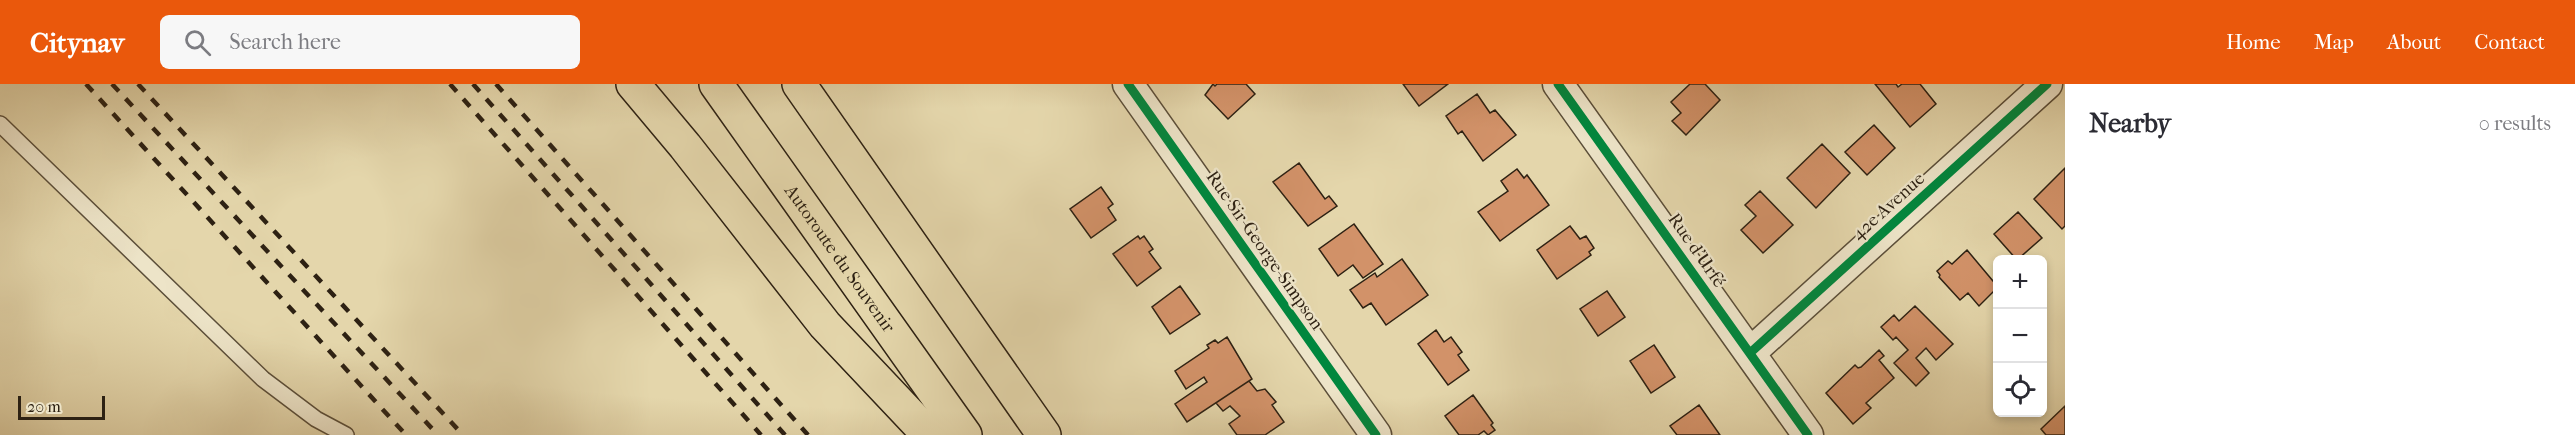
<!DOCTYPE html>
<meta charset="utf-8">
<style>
:root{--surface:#fff;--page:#f7f7f7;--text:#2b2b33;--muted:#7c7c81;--line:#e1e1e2;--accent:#ea580c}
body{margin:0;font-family:"IM FELL French Canon",serif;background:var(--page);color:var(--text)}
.controls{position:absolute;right:18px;bottom:18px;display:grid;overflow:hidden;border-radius:9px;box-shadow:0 3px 9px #0003}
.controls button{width:54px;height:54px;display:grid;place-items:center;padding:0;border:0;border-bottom:2px solid var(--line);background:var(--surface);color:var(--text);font:30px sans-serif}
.scale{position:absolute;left:18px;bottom:15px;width:87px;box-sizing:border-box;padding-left:6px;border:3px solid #2d2113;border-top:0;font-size:16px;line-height:21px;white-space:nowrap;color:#2d2113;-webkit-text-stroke:4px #ede4c8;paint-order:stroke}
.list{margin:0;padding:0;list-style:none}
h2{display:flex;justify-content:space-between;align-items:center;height:78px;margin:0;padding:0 24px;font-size:26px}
h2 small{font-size:20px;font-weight:400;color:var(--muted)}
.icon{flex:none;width:33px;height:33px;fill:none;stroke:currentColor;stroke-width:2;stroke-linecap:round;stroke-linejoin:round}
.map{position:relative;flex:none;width:2065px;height:351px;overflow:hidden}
header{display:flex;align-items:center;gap:36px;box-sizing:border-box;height:84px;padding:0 30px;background:var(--accent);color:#fff}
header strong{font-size:28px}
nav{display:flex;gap:33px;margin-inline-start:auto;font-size:21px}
.search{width:420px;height:54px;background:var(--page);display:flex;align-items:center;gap:15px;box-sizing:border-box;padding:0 21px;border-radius:9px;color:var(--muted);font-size:22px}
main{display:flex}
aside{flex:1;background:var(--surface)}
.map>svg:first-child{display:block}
.building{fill:#d29269;stroke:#2d2113;stroke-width:1.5}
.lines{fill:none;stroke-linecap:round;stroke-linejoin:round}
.service-casing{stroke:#5b4e39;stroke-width:18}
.minor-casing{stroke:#5b4e39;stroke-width:33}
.motorway-casing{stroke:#2d2113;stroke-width:36}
.service{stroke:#ede4c8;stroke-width:15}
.minor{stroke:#ede4c8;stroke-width:30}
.motorway{stroke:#e4d6ab;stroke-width:33}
.rail{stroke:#2d2113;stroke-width:4.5;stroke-dasharray:10 10;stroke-linecap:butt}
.cycleway-casing{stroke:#ede4c8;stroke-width:13}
.cycleway{stroke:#00873e;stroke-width:9}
.labels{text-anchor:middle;stroke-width:4.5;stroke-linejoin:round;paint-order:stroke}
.street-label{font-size:18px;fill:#2d2113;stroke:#ede4c8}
</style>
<header>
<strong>Citynav</strong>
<div class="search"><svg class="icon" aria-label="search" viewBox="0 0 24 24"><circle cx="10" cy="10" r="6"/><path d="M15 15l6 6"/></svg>Search here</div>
<nav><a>Home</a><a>Map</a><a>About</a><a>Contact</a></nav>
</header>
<main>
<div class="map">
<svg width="2065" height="351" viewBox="0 0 2065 351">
<rect width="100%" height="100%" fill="#e4d6ab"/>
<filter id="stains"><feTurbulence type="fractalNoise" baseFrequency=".00333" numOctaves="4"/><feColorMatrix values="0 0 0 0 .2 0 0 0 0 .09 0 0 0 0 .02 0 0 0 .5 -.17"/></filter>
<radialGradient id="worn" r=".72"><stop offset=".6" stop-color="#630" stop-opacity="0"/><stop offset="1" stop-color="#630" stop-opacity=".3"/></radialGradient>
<path class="building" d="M1213 0 1215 2 1217 0H1246L1255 10 1228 35 1205 11Z
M1403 0H1448L1419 22Z
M1690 0H1705L1720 16 1686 51 1672 37 1681 29 1671 18Z
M1875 0H1896L1898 3 1902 0H1920L1936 20 1910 43Z
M1477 10 1490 29 1495 26 1516 51 1483 77 1462 47 1458 50 1446 32Z
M1874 41 1895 64 1867 91 1845 68Z
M1822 60 1850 89 1816 124 1787 94Z
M1299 79 1325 115 1329 112 1337 122 1308 142 1273 98Z
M2065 84V142L2062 145 2034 115Z
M1517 85 1524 94 1527 91 1549 121 1500 157 1478 128 1508 107 1501 97Z
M1101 103 1113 120 1108 124 1116 136 1091 154 1070 125Z
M1760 107 1793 141 1763 169 1741 146 1756 132 1745 121Z
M2018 128 2042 154 2017 176 1994 150Z
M1354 140 1383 180 1363 194 1353 181 1338 192 1319 165Z
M1570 142 1580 155 1586 152 1594 164 1589 168 1591 171 1557 195 1537 166Z
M1138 152 1140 155 1144 152 1153 165 1149 168 1161 184 1137 202 1113 170Z
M1967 166 1998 203 1979 222 1968 209 1960 216 1939 193 1940 191 1937 187 1948 177 1952 180Z
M1402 175 1428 211 1386 241 1371 219 1363 224 1350 206 1375 189 1377 193Z
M1180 202 1200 230 1170 250 1152 223Z
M1607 207 1625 233 1598 252 1580 225Z
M1915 222 1953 260 1936 276 1926 264 1916 274 1929 289 1916 302 1894 279 1908 266 1896 253 1893 256 1881 243 1894 231 1899 237Z
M1436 246 1444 258 1451 253 1462 268 1458 271 1469 286 1448 301 1418 260Z
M1227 253 1252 295 1187 338 1175 320 1207 298 1204 293 1186 305 1175 287 1209 264 1207 261 1215 256 1218 259Z
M1654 261 1675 293 1651 309 1630 277Z
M1879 266 1884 272 1879 276 1894 294 1866 319 1871 324 1853 340 1826 309 1855 281 1858 284 1861 283Z
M1249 297 1257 307 1265 305 1276 318 1272 321 1284 338 1265 351H1237L1229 340 1240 332 1230 322 1223 327 1216 319Z
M1473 311 1493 339 1491 341 1495 346 1488 351 1484 347 1478 351H1459L1445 332Z
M1699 321 1720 351H1677L1670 342Z
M2065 322V351H2046L2041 345Z"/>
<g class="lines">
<g class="service-casing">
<path id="service" d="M0 40 263 295 316 335 346 351"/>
</g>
<g class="minor-casing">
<path id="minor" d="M1128 0 1376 351
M1558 0 1808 351
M1750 269 2047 0"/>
</g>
<g class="motorway-casing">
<g id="motorway">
<path d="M633 0 685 62 825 241 929 351"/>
<path id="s1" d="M716 0 965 351"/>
<path d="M799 0 1044 351"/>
</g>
</g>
<use href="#service" class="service"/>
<use href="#minor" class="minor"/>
<use href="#motorway" class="motorway"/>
<path class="rail" d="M86 0 406 351
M112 0 438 351
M138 0 463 351
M450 0 761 351
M473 0 785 351
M496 0 808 351"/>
<g class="cycleway-casing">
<path id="cycleway" d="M1128 0 1376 351
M1558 0 1808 351
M1750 269 2047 0"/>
</g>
<use href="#cycleway" class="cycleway"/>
</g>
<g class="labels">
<g class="street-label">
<text transform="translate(1888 122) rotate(-42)" y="6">42e Avenue</text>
<text transform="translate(1265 166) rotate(55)" y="6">Rue Sir-George-Simpson</text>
<text transform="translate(1697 166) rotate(55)" y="6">Rue d'Urfé</text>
<text dy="6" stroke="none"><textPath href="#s1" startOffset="214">Autoroute du Souvenir</textPath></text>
</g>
</g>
<rect width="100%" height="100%" filter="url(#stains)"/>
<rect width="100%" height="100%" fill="url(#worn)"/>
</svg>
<div class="controls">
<button>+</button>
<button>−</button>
<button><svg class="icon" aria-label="locate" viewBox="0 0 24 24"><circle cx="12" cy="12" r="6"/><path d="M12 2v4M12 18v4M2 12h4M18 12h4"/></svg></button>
</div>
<div class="scale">20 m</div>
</div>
<aside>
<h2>Nearby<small>0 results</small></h2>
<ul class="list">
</ul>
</aside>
</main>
